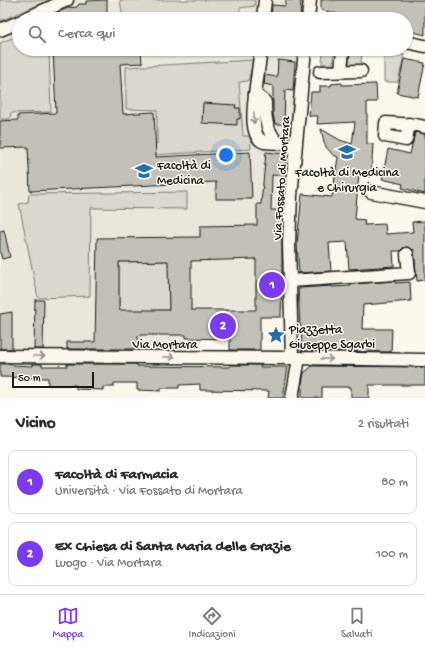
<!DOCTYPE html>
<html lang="it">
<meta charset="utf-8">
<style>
:root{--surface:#fff;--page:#f2f2f3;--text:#2b2b33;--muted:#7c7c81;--line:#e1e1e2;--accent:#7c3aed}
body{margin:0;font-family:"Gochi Hand",sans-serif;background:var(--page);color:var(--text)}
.scale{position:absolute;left:12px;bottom:10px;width:82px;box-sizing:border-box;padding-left:4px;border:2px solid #1c1c1c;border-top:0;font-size:11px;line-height:14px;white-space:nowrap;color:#1c1c1c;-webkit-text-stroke:3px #fbf7ec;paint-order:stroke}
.you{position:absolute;left:226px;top:155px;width:14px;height:14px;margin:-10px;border:3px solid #fff;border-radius:50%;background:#1a73e8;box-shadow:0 0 0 6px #1a73e833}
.badge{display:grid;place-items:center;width:26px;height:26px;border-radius:50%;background:var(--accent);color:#fff;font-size:13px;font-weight:700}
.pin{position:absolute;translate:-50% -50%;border:2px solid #fff;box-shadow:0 1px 4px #0006}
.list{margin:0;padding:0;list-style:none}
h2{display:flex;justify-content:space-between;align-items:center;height:52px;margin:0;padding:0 16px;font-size:17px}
h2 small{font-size:13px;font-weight:400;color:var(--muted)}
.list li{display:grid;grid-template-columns:26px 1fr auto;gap:12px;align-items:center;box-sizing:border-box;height:64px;margin:0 8px 8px;padding:0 8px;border:1px solid var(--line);border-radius:8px}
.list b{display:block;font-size:15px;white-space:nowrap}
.list p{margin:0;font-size:13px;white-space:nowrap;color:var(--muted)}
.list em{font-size:13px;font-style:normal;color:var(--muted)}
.icon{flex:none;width:22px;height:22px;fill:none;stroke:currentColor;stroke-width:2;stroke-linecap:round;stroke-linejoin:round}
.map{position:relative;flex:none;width:425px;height:398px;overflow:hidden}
.search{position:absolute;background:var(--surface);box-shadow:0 1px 3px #0004;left:12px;right:12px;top:12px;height:44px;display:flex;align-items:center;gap:10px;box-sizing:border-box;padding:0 14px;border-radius:22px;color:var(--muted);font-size:15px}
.sheet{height:196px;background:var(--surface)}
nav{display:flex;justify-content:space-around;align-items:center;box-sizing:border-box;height:56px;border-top:1px solid var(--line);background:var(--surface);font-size:11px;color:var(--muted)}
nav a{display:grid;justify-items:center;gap:2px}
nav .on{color:var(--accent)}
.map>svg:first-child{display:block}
.built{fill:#eae6dc}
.green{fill:#dad7ce;stroke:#7b7a75}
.building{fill:#c3c0b8;stroke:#1c1c1c;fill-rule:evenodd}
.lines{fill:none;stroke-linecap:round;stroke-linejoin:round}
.minor-casing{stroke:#1c1c1c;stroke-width:15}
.minor{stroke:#fbf7ec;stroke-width:12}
.oneway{stroke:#97948e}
.labels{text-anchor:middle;stroke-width:3;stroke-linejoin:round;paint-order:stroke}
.poi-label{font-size:13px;fill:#1c1c1c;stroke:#fbf7ec;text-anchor:start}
.street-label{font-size:13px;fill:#1c1c1c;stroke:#fbf7ec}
</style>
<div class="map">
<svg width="425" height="398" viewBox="0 0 425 398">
<rect width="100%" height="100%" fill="#fbf7ec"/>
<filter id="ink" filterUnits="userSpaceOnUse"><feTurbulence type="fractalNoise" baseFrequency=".025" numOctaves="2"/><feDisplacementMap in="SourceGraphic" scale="8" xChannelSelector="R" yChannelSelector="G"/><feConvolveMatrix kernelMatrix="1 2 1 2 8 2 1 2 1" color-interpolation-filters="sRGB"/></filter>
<g filter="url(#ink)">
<path class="built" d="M58 0H304L302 19H19V49H299L285 197V309L184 308 181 356 0 355V26Z"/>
<path class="green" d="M0 0H50L0 21Z
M120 0H255V6L240 8 239 19H123Z
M19 35V49H49L51 112 11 113 10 119H0V43Z
M323 49H334L333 64H322Z
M350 49H362L361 66H349Z
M384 50 404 55 398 82H384Z
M254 60 248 81 239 82 243 136H250L251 149 137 156 136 145 157 144V110L126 109V67Z
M187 192V209L91 208 90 296 38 298 19 204 28 202 29 194Z
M168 261 169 310 119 311V262Z"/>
<path class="building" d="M107 0V17H97V19H58V12L68 8 77 7 79 4H86V1Z
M286 0H301L300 19H271L272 5 285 6Z
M321 0H425V35L406 30V19H359L321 10Z
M53 49H141L142 63 120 64 123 114 154 112 156 157 250 152 252 199H216V182L30 191 28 147 0 148V121L18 120V115L56 113Z
M404 59 425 63 418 97 397 93Z
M278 60 295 62 293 91 285 90 284 124H275L273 114V86L264 84 265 75 277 77Z
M342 83V85L376 84 377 102H367V144H373L371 177 359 174 355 219 365 220 364 225 385 224 386 234 413 232 412 222 425 221V280L417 281 414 250 407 247 403 248 400 251H393L394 266 349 269 347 242 329 243 331 271 299 273 297 244 302 194 332 197 338 157 333 155 326 147 324 142 321 129 340 140 352 144 355 122 317 124 318 116H309L311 92H320V86H331V84Z
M203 103 236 105 235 108H240V119H237V125L202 123Z
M415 132 425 134V194L402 188 403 184 382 179 388 149 410 154Z
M266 152 286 154 284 176 272 175 271 210H283L282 243V270L281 317H260V350H230V339L186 338V335H138V349H67V342H95L97 238 200 237V226L257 225V204H261ZM256 259V310H191V261ZM168 261 169 310H119V262Z
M4 230 10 257 2 259 0 252V231Z
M395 281V283L410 282 411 301 363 305 362 329H392L391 352 302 351 301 325H300L298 289H300V288L332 286V287L351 286V284Z
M35 300H44L43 349H34Z
M12 312V349H0V314Z
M0 364H12V365L33 366V364H42V366H67V364H137V366L230 367V365H260V367H288L283 398H268L269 391 200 390V384L179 385V388H161V391L137 390V383H114V387H103V390L76 389V385H48V378L0 377Z
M312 366 425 367V385H369V398H351V387H322V398H302V384L304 373Z"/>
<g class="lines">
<g class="minor-casing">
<path id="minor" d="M25 19 67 0
M263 19 265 0
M308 19 310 0
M0 30 19 22
M406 42 425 46
M341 71 343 49
M320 72 361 71
M255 94 261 49
M409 124 406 140 385 136 386 123 416 125 425 127
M277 143C266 128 265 120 265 102L255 94C254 106 249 137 264 142 268 143 273 142 277 143 284 143 289 144 296 143
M371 192 425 202
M290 281 409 273 407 254
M0 356 292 358 425 360
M292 358 289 243 291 196 305 49
M292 398 299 358"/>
</g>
<use href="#minor" class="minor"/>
</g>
<defs><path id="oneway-shaft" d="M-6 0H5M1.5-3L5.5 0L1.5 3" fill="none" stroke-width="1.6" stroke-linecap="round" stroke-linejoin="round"/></defs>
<g class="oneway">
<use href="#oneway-shaft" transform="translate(254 118) rotate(90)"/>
<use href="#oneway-shaft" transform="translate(39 356)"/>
<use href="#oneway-shaft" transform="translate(169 357)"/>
<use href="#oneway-shaft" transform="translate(327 359) rotate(1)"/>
</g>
</g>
<defs>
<g id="university-bare" transform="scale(1.38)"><path d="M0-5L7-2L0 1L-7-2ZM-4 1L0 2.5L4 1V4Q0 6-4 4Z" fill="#1f6fb2" stroke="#fbf7ec" stroke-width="2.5" paint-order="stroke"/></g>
<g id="sight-bare" transform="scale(1.38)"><path d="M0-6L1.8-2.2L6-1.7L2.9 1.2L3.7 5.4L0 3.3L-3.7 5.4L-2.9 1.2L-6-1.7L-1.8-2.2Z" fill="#1f6fb2" stroke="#fbf7ec" stroke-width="2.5" paint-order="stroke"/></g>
</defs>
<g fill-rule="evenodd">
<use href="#university-bare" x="347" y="152"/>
<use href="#university-bare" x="144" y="171"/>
<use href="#sight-bare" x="276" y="335"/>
</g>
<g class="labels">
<g class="poi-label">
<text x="157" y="169">Facoltà di<tspan x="157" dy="15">Medicina</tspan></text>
<text x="347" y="176" text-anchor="middle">Facoltà di Medicina<tspan x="347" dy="15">e Chirurgia</tspan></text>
<text x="289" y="333">Piazzetta<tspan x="289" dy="15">Giuseppe Sgarbi</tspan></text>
</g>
<g class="street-label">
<text transform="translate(280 178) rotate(-86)" y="5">Via Fossato di Mortara</text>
<text x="165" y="348">Via Mortara</text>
</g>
</g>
</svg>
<div class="scale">50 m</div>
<div class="you"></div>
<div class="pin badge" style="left:272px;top:285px">1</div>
<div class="pin badge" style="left:223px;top:326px">2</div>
<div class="search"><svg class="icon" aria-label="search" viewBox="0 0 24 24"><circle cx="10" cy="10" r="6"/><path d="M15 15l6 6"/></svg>Cerca qui</div>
</div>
<section class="sheet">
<h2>Vicino<small>2 risultati</small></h2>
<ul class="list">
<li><span class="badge">1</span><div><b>Facoltà di Farmacia</b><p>Università · Via Fossato di Mortara</p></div><em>80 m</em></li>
<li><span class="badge">2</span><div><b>Ex Chiesa di Santa Maria delle Grazie</b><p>Luogo · Via Mortara</p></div><em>100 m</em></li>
</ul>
</section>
<nav>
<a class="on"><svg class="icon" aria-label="map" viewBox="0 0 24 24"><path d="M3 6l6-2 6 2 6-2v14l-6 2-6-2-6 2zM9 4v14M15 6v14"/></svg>Mappa</a>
<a><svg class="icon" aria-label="directions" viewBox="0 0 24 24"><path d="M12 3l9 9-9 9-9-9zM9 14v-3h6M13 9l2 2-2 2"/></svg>Indicazioni</a>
<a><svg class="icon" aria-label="saved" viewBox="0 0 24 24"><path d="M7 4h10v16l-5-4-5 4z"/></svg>Salvati</a>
</nav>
